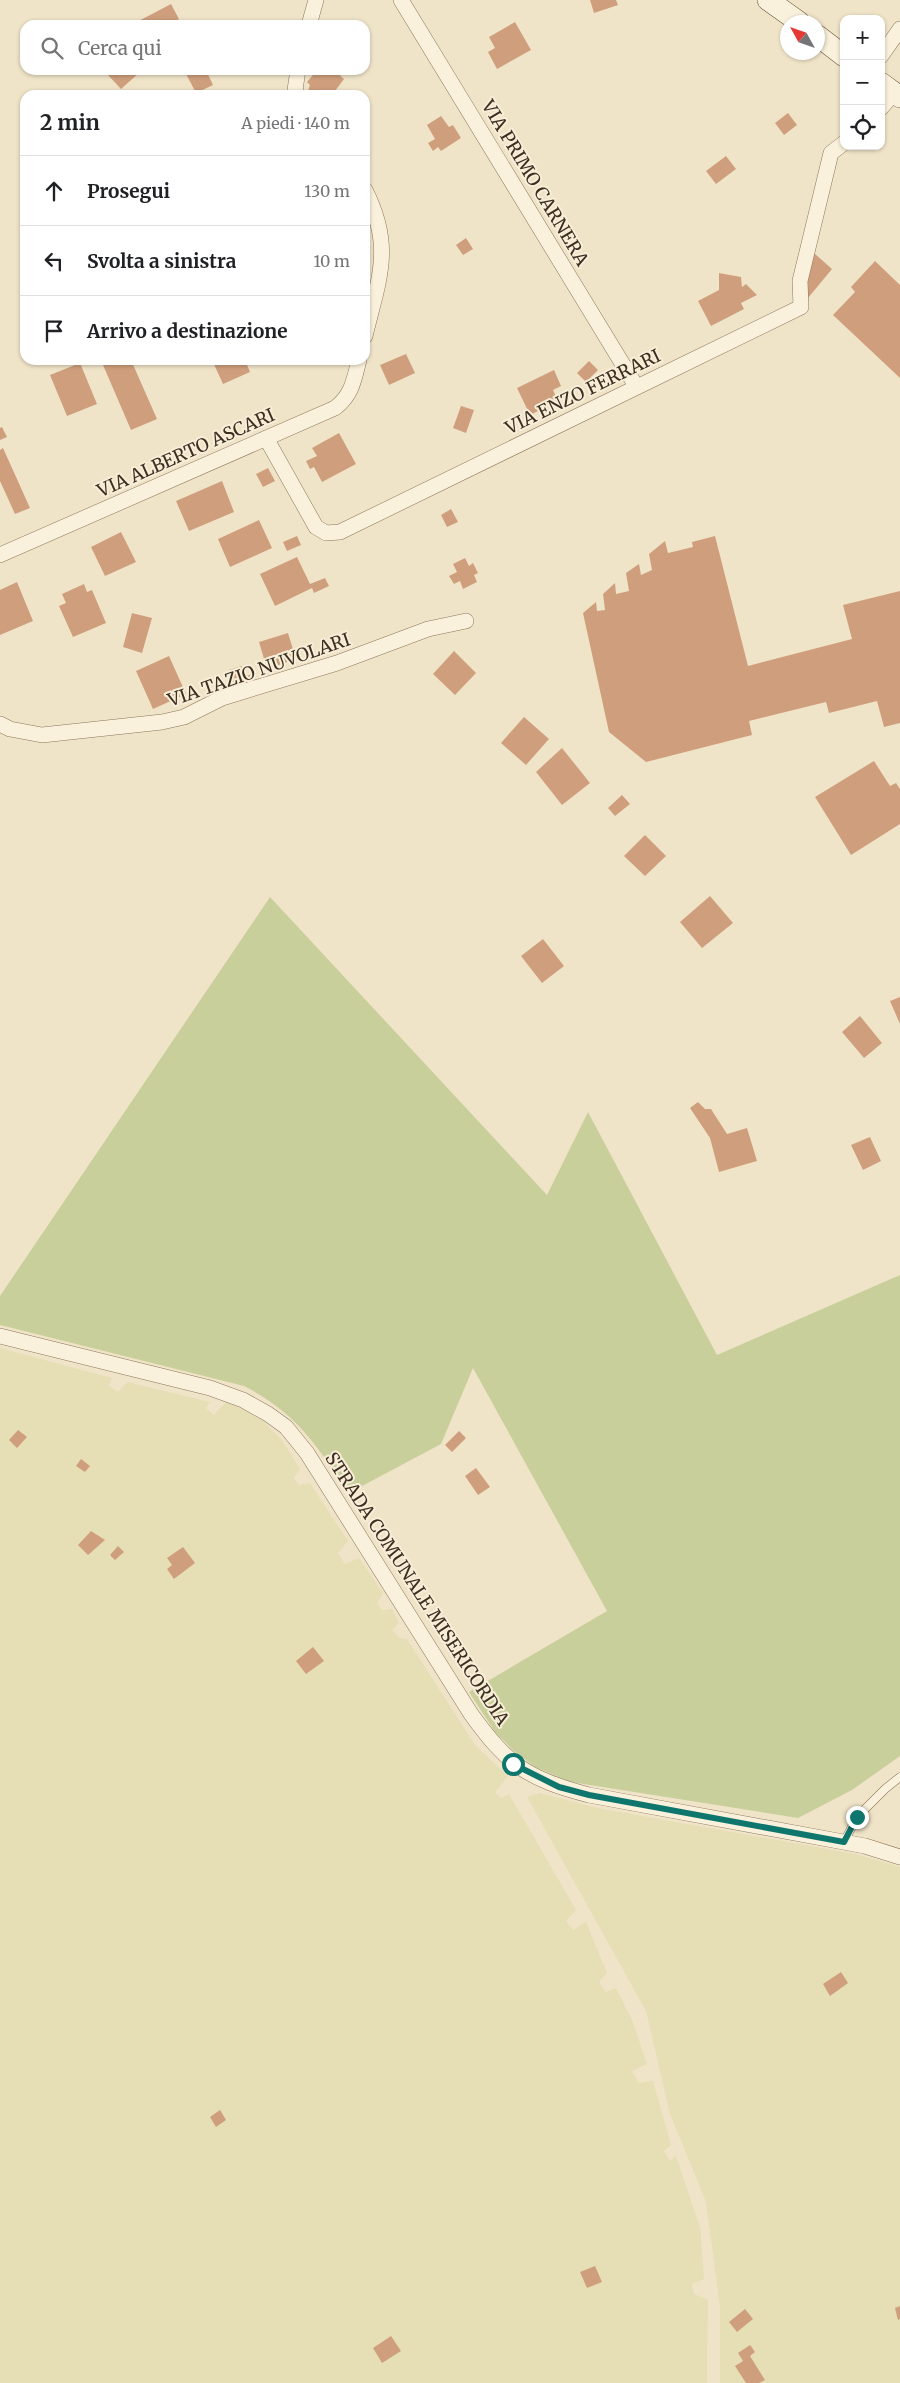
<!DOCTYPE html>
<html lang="it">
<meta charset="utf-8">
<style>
:root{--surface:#fff;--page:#f2f2f2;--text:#202124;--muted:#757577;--line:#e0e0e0}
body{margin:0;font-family:Merriweather,serif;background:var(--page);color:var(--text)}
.controls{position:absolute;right:15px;top:15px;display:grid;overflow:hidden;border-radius:10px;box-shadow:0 1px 4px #0004}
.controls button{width:45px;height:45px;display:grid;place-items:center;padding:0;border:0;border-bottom:1px solid var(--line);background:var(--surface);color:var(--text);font:25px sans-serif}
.compass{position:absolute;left:780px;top:15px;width:45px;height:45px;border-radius:50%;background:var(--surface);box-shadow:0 1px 4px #0004;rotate:310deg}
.stop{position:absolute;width:15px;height:15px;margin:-11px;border:4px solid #0f766e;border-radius:50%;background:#fff}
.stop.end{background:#0f766e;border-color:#fff;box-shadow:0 1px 5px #0008}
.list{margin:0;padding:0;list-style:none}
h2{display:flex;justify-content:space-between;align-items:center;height:65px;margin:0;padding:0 20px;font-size:21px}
h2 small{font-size:16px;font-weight:400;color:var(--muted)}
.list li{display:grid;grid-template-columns:32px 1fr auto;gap:15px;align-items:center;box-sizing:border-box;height:70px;padding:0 20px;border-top:1px solid var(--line)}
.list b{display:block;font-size:19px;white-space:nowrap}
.list em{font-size:16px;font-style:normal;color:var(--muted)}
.icon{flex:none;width:28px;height:28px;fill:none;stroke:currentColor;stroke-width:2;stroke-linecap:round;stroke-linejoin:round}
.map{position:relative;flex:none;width:900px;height:2383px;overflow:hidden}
.search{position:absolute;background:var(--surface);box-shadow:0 1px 4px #0004;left:20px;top:20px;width:350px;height:55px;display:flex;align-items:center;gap:12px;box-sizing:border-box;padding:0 18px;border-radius:15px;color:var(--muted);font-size:19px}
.panel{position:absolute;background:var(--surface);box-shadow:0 1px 4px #0004;left:20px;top:90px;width:350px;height:275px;border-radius:15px}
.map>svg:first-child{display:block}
.farmland{fill:#e6deb5}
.green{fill:#c9cf9b}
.building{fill:#cf9f7d}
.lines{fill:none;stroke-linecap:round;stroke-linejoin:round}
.service-casing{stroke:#8d765c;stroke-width:9}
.minor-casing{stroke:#8d765c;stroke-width:16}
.secondary-casing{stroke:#6f573f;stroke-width:22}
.service{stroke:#faf1dc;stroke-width:8}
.minor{stroke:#faf1dc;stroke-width:15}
.secondary{stroke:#faf1dc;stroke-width:21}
.route{stroke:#0f766e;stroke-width:6}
.labels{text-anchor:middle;stroke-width:4;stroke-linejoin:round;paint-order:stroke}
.street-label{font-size:18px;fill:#3d2e20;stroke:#f7eed8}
</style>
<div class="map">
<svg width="900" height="2383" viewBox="0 0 900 2383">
<rect width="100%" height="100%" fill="#f0e4c8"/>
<path class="farmland" d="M0 1348 112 1378 109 1386 118 1392 127 1382 210 1402 206 1408 214 1415 226 1402 247 1411 262 1420 282 1440 300 1469 294 1478 299 1485 310 1483 348 1541 338 1553 345 1564 359 1558 383 1593 377 1603 382 1610 392 1609 399 1623 392 1630 400 1638 407 1639 475 1745 508 1776 495 1792 501 1798 509 1794 576 1910 566 1921 573 1930 586 1922 607 1973 599 1982 606 1992 616 1988 633 2022 647 2064 632 2071 639 2083 653 2081 671 2145 664 2151 670 2161 676 2156 700 2227 704 2279 692 2284 694 2294 708 2300 707 2383H0Z
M539 1793 598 1808 855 1854 900 1867V2383H720V2307L706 2202 670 2114 646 2011 527 1797Z"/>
<path class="green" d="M270 897 547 1195 588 1112 717 1355 900 1275V1756L852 1790 798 1818 571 1782 535 1767 514 1751 495 1732 469 1692 607 1611 473 1368 441 1444 349 1493C316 1445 297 1413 244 1386L0 1325V1296Z"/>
<path class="building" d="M590 0H616L618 5 594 13Z
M171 4 179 19 168 25H131Z
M515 22 531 50 497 69 488 52 495 48 489 37Z
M113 70H136L139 73 121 89 108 75Z
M188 70H206L213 85 196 93 185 72Z
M317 70H334L344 79 332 95H311L308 91 310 85 307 82Z
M788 113 797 125 784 135 775 123Z
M441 116 449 127 453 125 461 138 441 151 438 147 433 151 428 143 435 139 427 125Z
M726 156 736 169 716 184 706 171Z
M466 238 473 249 463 255 456 245Z
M814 253 832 269 808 298 807 280Z
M875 261 900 285V378L833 315 855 292 851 287Z
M719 273 741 277 742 287 746 284 757 295 741 303 744 309 711 326 698 301 719 290Z
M406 354 415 373 389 385 380 365Z
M115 360H131L157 419 131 430 103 365Z
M212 360H245L250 372 223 384Z
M589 361 598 370 586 382 577 373Z
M80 363 97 404 67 416 50 375Z
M554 370 561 386 553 390 558 401 530 415 517 388Z
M461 406 474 410 466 433 453 428Z
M2 427 7 437 0 440V428Z
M339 433 356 464 322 482 314 467 310 469 306 461 317 456 312 448Z
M3 448 30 508 15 514 0 481V450Z
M268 468 275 481 263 487 256 474Z
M222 481 234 512 189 531 176 501Z
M451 509 458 522 447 527 441 515Z
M259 520 272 548 230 567 218 539Z
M121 532 136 562 105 576 91 547Z
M297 536 301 545 287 551 283 542Z
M715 536 748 666 852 639 843 605 900 591V723L884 727 877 701 829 713 826 702 749 721 752 735 646 762 609 732 583 613 596 602 597 611 605 610 603 594 615 583 616 594 629 591 626 573 639 564 641 575 652 570 649 554 665 541 668 553 693 547 692 542Z
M297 557 310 584 325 578 329 586 314 593 312 588 275 606 260 574Z
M465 558 469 566 473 563 478 573 474 575 477 582 463 589 460 581 454 584 449 576 457 572 453 564Z
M17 582 33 621 0 635V590Z
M84 584 87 592 92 590 106 623 73 637 59 606 66 603 62 594Z
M132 613 152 618 142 653 123 647Z
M288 633 296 659 267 669 259 642Z
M454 651 476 673 455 695 433 674Z
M169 656 186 694 153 709 136 671Z
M242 666 244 676 251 675 253 683 233 688 229 670Z
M524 717 549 739 526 765 501 743Z
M562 748 590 783 562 805 536 772Z
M874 761 890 786 896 783 900 789V824L851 855 815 797Z
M622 795 630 804 615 816 608 808Z
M645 835 666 856 645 876 624 856Z
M710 896 733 923 702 948 680 922Z
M543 939 564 966 542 983 521 956Z
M900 997V1024L890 1001Z
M860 1016 882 1043 864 1058 842 1032Z
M698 1102 705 1109H711L727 1134 747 1128 757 1161 719 1172 710 1138 690 1108Z
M870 1137 881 1161 863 1170 851 1145Z
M18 1430 27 1437 17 1448 9 1440Z
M459 1431 466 1438 452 1452 445 1445Z
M81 1459 90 1466 85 1472 76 1466Z
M476 1468 490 1487 478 1495 465 1476Z
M91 1531 105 1540 88 1555 78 1545Z
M118 1546 124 1552 115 1560 110 1555Z
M183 1547 195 1563 174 1579 167 1569 172 1565 167 1558Z
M313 1647 324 1661 306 1674 296 1661Z
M841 1972 848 1983 830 1996 823 1984Z
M220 2110 226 2120 216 2127 210 2117Z
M595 2266 602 2282 587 2288 580 2272Z
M900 2306V2319L898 2320 895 2308Z
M745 2309 753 2319 737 2332 729 2322Z
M391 2336 401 2351 382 2363 373 2348Z
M750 2345 755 2352 750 2356 765 2380 759 2383H746L735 2366 743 2361 738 2353Z"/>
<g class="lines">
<g class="service-casing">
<path id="service" d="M844 1842 857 1817 885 1789 900 1777"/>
</g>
<g class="minor-casing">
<path id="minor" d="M401 0 636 386
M309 25 316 0
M881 56 900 29
M298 95 295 90 298 70
M881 108 894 93
M365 190C394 247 379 278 365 336
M266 438 316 527 326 533 340 532 801 307 800 281 831 153 844 143
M0 555 335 408C352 395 354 380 359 360
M0 724 10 729 42 735 162 722 184 717 222 698 337 663 428 629 466 621
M0 1336 210 1388 243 1400 268 1414 286 1427 307 1453 471 1714C508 1765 527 1779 589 1795L865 1846 900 1857"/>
</g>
<g class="secondary-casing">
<path id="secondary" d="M768 0 799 22
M818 36 844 56
M881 83 900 97"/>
</g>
<use href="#service" class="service"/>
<use href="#minor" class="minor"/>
<use href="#secondary" class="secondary"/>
</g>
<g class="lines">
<path class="route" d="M513 1764 559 1787 589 1795 844 1842 857 1817"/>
</g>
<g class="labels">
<g class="street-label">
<text transform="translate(535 183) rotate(59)" y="6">VIA PRIMO CARNERA</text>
<text transform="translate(583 392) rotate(-26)" y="6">VIA ENZO FERRARI</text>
<text transform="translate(186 453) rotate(-24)" y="6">VIA ALBERTO ASCARI</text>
<text transform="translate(259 670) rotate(-19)" y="6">VIA TAZIO NUVOLARI</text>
<text transform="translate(417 1589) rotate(57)" y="6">STRADA COMUNALE MISERICORDIA</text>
</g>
</g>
</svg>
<div class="controls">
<button>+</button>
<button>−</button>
<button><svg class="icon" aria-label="locate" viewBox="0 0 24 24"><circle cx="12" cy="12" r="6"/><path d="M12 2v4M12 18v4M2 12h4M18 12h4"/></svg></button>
</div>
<svg class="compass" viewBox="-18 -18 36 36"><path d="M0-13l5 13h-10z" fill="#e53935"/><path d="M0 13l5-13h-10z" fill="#757577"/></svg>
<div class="stop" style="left:513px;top:1764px"></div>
<div class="stop end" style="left:857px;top:1817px"></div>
<div class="search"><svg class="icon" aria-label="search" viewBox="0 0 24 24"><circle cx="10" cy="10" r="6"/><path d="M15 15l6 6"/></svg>Cerca qui</div>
<section class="panel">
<h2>2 min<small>A piedi · 140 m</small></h2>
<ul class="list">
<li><svg class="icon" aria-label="ahead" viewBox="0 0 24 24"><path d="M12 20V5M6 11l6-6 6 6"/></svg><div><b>Prosegui</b></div><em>130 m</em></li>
<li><svg class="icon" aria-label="left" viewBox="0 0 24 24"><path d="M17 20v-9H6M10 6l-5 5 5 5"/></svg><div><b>Svolta a sinistra</b></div><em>10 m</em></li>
<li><svg class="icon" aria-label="arrive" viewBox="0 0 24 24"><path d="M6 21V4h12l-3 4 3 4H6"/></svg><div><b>Arrivo a destinazione</b></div></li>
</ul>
</section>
</div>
